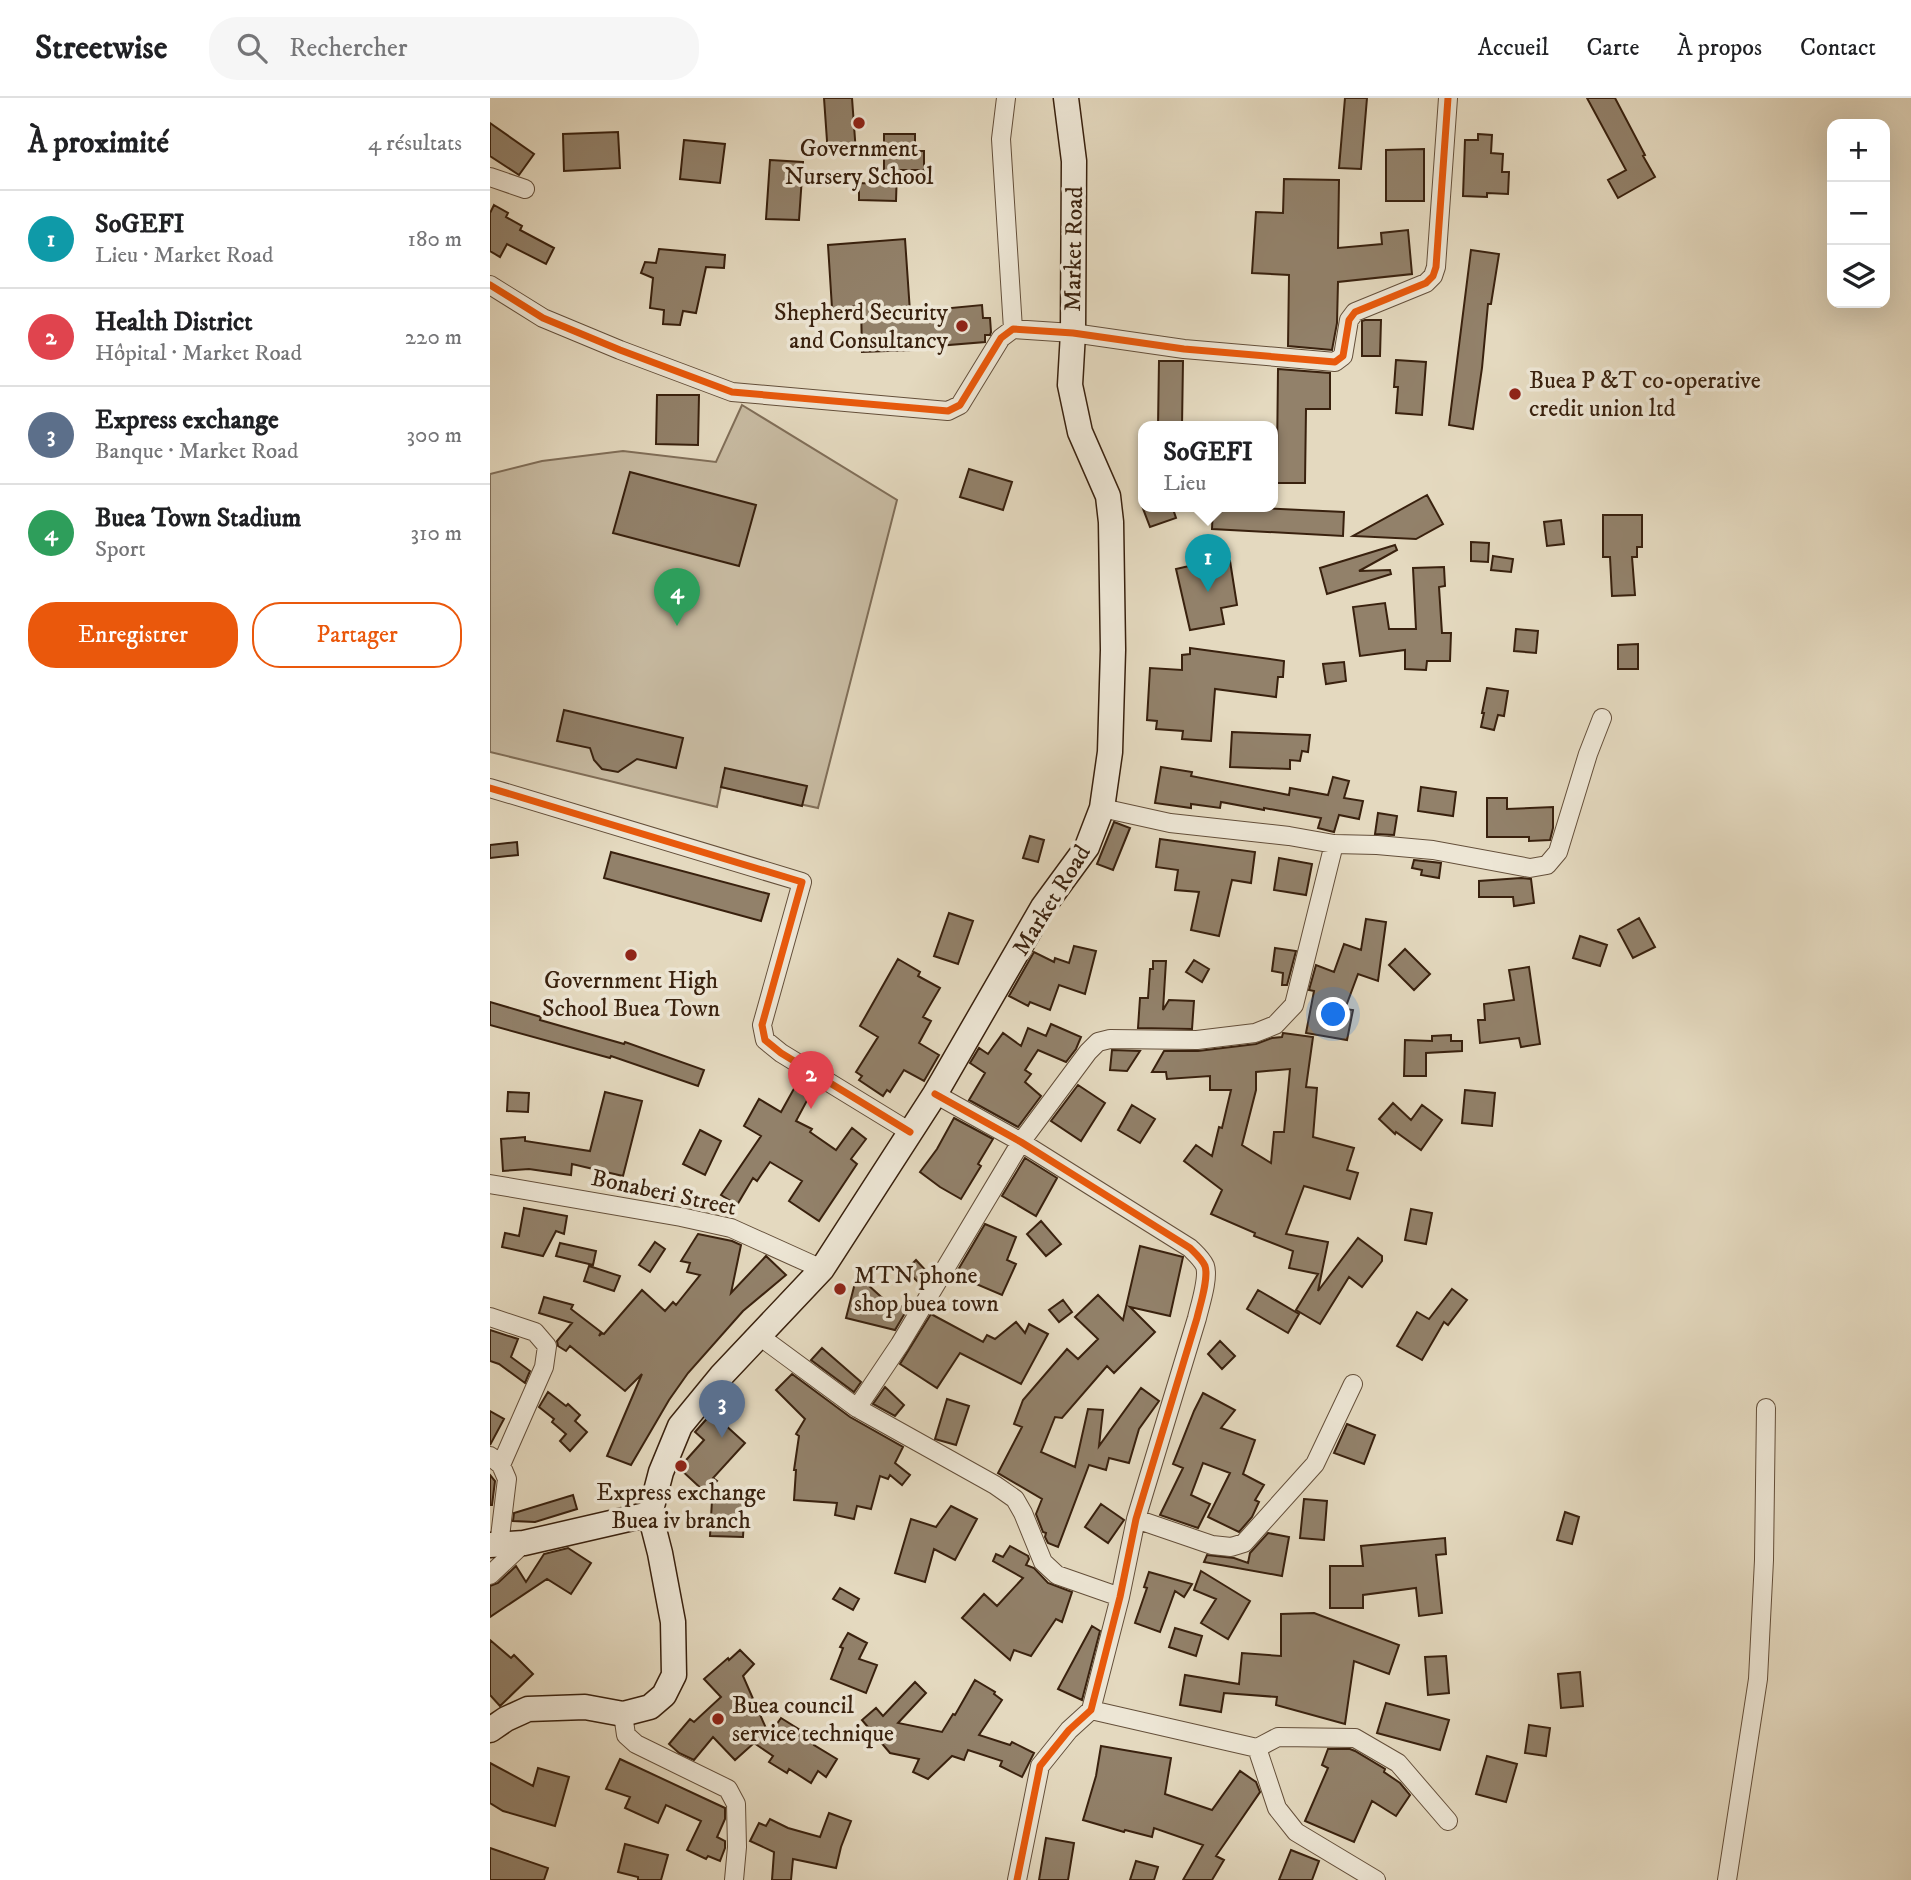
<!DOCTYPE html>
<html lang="fr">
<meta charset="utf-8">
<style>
:root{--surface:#fff;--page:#f6f6f6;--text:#202124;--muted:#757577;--line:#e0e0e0;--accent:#ea580c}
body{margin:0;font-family:"IM FELL DW Pica",serif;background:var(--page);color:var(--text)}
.controls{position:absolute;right:21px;top:21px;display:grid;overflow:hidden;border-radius:14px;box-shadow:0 7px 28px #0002}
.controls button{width:63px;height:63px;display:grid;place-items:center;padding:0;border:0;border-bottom:2px solid var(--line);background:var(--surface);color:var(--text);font:35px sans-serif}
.you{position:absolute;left:844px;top:917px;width:24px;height:24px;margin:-18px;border:5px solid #fff;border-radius:50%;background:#1a73e8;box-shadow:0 0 0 10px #1a73e833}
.badge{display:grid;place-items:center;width:46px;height:46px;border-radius:50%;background:var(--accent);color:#fff;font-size:23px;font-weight:700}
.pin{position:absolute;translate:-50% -58px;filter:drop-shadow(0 2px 4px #0008)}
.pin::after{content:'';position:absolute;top:37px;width:24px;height:21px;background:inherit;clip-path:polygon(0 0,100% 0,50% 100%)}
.popup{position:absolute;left:648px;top:323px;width:140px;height:91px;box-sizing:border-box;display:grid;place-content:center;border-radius:14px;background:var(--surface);filter:drop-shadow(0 2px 5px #0005);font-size:23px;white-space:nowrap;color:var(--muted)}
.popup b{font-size:26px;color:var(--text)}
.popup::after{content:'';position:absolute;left:50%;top:100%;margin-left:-14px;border:14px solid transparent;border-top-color:var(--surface)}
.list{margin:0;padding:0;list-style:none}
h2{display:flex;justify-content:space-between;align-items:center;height:91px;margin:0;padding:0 28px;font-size:30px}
h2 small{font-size:23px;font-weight:400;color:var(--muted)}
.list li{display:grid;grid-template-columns:46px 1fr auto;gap:21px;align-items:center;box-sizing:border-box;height:98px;padding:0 28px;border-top:2px solid var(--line)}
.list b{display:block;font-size:26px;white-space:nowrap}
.list p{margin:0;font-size:23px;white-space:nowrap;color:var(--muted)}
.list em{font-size:23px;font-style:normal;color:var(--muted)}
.actions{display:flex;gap:14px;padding:21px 28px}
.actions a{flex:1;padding:16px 0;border:2px solid var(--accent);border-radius:28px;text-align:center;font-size:24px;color:var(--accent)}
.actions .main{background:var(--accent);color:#fff}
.icon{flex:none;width:38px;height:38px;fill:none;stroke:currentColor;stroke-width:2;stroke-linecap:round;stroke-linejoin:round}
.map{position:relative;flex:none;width:1421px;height:1782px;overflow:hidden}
header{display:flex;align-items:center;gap:42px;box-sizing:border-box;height:98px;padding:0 35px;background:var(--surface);border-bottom:2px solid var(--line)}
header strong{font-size:33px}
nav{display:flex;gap:38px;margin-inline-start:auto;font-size:24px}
.search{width:490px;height:63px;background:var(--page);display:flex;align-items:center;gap:18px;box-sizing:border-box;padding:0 24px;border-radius:28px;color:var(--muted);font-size:26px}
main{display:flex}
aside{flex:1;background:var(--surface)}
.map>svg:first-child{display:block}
.green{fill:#c7baa1;stroke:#806e58;stroke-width:2}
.building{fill:#92816a;stroke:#39210e;stroke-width:2;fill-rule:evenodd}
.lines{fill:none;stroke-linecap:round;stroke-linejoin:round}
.street-casing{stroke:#644f3a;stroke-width:20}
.secondary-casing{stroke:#39210e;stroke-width:27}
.street{stroke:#ede6d5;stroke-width:18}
.secondary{stroke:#ede6d5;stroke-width:24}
.cycleway-casing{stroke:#ede6d5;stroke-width:11}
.cycleway{stroke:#e8590c;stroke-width:7}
.poi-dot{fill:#8f2418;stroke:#ede6d5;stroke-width:2.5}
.labels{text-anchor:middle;stroke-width:7;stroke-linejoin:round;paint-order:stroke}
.poi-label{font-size:24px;fill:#39210e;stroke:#ede6d5}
.street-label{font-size:24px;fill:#39210e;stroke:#ede6d5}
</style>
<header>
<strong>Streetwise</strong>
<div class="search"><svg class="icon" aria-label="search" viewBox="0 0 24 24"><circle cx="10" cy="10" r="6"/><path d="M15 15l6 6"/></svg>Rechercher</div>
<nav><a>Accueil</a><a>Carte</a><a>À propos</a><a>Contact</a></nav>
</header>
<main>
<aside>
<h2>À proximité<small>4 résultats</small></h2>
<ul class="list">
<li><span class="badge" style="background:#0f9aa8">1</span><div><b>SoGEFI</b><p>Lieu · Market Road</p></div><em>180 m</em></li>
<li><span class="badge" style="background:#e0444e">2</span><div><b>Health District</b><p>Hôpital · Market Road</p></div><em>220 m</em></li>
<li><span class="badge" style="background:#5c6f8a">3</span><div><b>Express exchange</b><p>Banque · Market Road</p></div><em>300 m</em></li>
<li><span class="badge" style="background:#2e9e5b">4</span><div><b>Buea Town Stadium</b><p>Sport</p></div><em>310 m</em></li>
</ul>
<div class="actions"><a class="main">Enregistrer</a><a>Partager</a></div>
</aside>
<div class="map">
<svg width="1421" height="1782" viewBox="0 0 1421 1782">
<rect width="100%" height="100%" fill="#e4d9bf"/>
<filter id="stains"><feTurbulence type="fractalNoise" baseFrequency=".00286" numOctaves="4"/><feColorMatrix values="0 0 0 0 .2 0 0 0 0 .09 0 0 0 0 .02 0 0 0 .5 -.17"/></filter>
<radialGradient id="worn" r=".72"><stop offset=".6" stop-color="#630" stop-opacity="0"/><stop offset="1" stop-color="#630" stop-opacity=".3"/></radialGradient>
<path class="green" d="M252 307 407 402 328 710 231 689 227 709 0 654V376L52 363 133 353 226 364Z"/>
<path class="building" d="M334 0H362L366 55 338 57Z
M855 0H877L871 71 849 70Z
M1097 0H1125L1155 57 1153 58 1165 79 1128 100 1118 82 1136 72Z
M0 25 44 56 29 77 0 58Z
M128 34 130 70 74 73 73 36Z
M394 36H425V53H434V72H407L406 103 369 102V85L394 86Z
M988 36 1002 37 1001 55 1013 56 1012 74H1019L1018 96 997 95V99L973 98 975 42H988Z
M194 42 235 46 230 85 190 81Z
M934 51V103H896V52Z
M280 62 313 64 309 122 276 121Z
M794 81 849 82 848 150 892 146 891 135 918 132 922 176 848 184 847 225 842 252 798 248 799 177 762 175 766 114 793 115Z
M4 107 18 115 16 119 32 128 30 132 64 150 56 166 17 146 10 159 0 153V115Z
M415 141 420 214 492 207 493 220H500L501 234 500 237H495V244L423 250V252L372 254 371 208 342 210 338 147Z
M169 151 235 157 234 170 216 169 206 215 193 213 190 227 173 226 174 212 160 210 163 180 151 175 155 164 166 165Z
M981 152 1009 156 1001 206H998L992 270 983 331 959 327Z
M875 222H891L890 258H872V223Z
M906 262 936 264 932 317 906 315 908 289H904Z
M669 263H693L692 328H668Z
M788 271 840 275V311H816L815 385H783V361H787Z
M167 297H209L208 347 166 346Z
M479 371 522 384 513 412 470 399Z
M140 374 266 407 249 468 123 435Z
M937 397 953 426 926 441 863 438Z
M652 408H682L686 420 660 429Z
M723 408 854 414 853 438 722 431Z
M1113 417H1152V449H1147V459H1142L1145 497 1122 498 1120 459H1113Z
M1071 422 1074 446 1057 448 1054 424Z
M981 444 999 445 998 464 981 463Z
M905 447 907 452 869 473 900 472 901 476 837 496 830 470Z
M1003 458 1023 461 1021 474 1001 472Z
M721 463V467L740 463 747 507 731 510 734 526 700 532 686 471Z
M954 469 955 488 949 489 952 535H961L960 563H937L936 572 915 571V552L870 558 863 509 895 505 899 531H926L923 470Z
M1026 531 1048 533 1046 555 1024 553Z
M1148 546V571H1128V547Z
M700 550 794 563 793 579H788L786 599 725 591 721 643 692 641 693 633 666 631 667 623 657 622 660 570 692 572V557L700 556Z
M854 564 856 583 836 586 833 566Z
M997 590 1018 593 1014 618 1008 617 1004 632 991 629 994 615H992Z
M74 612 193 640 186 670 147 661 128 674 112 671 104 662 100 650 67 643Z
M742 634 820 637 818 654 812 653 810 663 800 662V671L740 669Z
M671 669 702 674 701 678 799 697 800 690 838 697 843 679 859 683 854 700 873 703 869 721 849 717 844 734 828 730 831 720 774 710V712L731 704 730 710 701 706V710L665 705Z
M235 670 317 688 312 708 231 689Z
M931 689 966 694 963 718 928 713Z
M997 700H1017V711L1063 709V730L1060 742 1039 743V739H997Z
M888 715 907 718 904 737 885 736Z
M624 724 640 730 623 772 607 766Z
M540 738 554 742 548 764 533 760Z
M670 741 765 754 761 785 742 782 729 838 701 832 709 794 685 792 688 772 666 769Z
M27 744 28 757 0 760V747Z
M121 754 279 796 271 823 114 780Z
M789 760 822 766 816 797 784 792Z
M924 762 951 765 949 780 931 777 932 772 922 770Z
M1031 780 1041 781 1044 805 1024 808 1023 799H989V783Z
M459 815 483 823 468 866 444 858Z
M1149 820 1165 849 1143 860 1128 832Z
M876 821 896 824 888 883 868 876 855 911 863 912 857 942 816 935 824 893 819 892 826 867 844 874 854 846 871 852Z
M1090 838 1117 847 1110 868 1083 860Z
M584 848 606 853 595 896 569 887 560 912 540 904 538 908 519 898 544 854 564 864 565 860 579 865Z
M785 850 806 853 797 887H792L793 875 782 873Z
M915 851 940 876 924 892 899 867Z
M408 861 430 874 428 878 450 890 433 919 441 923 429 945 449 957 434 983 414 972 400 994 397 992 393 998 369 982 372 978 366 974 388 939 370 928Z
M704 862 719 871 712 884 696 874Z
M663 863H676L673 912 679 902 704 903 702 931 648 930 650 900H658L660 871H663Z
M1039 869 1050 946 1031 949 1029 940 990 945 988 922H995L994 906 1024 902 1019 872Z
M0 904 51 919 50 922 134 946 135 944 214 972 208 988 121 958 120 960 0 927Z
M561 926 591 939 586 951 576 964 548 952 535 972 541 976 535 984 551 998 528 1029 479 1002 495 975 480 965 489 950 498 956 513 935 531 948 538 930 556 938Z
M793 935 823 939 816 989 827 990 823 1039 864 1050 857 1072 868 1075 860 1101 814 1088 796 1136 838 1144 828 1193 868 1140 892 1158V1163L872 1189 859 1179 830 1226 806 1212 828 1176 799 1170 803 1153 764 1138 765 1135 721 1116 732 1092 694 1063 706 1047 722 1058 729 1029 732 1030 741 992H720V978L677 981 676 974H662L674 953H708L766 946 782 940 792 939ZM800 971 794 1034H784L781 1065 752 1047 766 992V974Z
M961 937V943H972V953L936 955V978H914L915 942 942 943V938Z
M622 952 650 953 637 973 620 972Z
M306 987 321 995 306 1023 322 1031 320 1034 346 1052 362 1030 376 1041 361 1061 367 1066 329 1123 299 1103 312 1083 280 1064 267 1083 263 1080 247 1107 231 1097 271 1038 254 1028 269 1001 291 1014Z
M588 987 615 1005 591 1043 561 1023Z
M975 992 1005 995 1002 1028 972 1025Z
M18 994 39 995 38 1014 17 1013Z
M115 994 152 1003 133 1078 82 1066 81 1077 39 1071 13 1073 11 1041 35 1039V1043L100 1053Z
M903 1005 921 1022 932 1007 952 1022 931 1052 906 1034 905 1036 889 1021Z
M642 1007 665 1021 650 1045 628 1032Z
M464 1020 503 1041 488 1066 491 1068 471 1101 450 1089 430 1074 447 1051Z
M210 1032 231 1043 215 1077 193 1066Z
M535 1060 567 1080 546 1118 512 1098Z
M34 1110 77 1118 74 1136 66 1133 53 1158 12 1149 15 1135 29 1138Z
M921 1111 942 1115 936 1146 915 1142Z
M551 1123 571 1146 556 1158 537 1136Z
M495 1126 526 1139 517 1162 526 1166 512 1197 465 1177Z
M208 1136 242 1143 251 1147 241 1195 276 1158 296 1177 253 1213 198 1275 179 1302 141 1367 117 1358 152 1276 135 1293 80 1248 76 1253 68 1248 67 1243 82 1225 49 1215 54 1199 83 1207 81 1211 111 1234 109 1238 112 1235 114 1236 152 1192 175 1213 183 1204 186 1207 210 1177 197 1174 200 1165 191 1163Z
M165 1144 175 1151 160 1174 149 1167Z
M70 1145 106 1153 103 1167 66 1158Z
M650 1148 693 1159 680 1218 640 1209 665 1234 624 1275 617 1268 572 1320 565 1319 551 1354 585 1369 598 1311 613 1312 609 1348 651 1290 669 1303 649 1331 639 1365 619 1360 616 1372 599 1367 568 1449 558 1445 555 1439 556 1435 553 1434 546 1416 552 1401 508 1375 532 1329 524 1326 533 1302 577 1251 588 1261 608 1241 585 1219 608 1197 633 1222Z
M426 1162 439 1176 430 1186 416 1172Z
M99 1168 130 1178 124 1193 94 1183Z
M367 1177 398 1205 418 1210 405 1232 356 1220Z
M962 1191 977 1202 958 1227 954 1224 932 1262 907 1248 927 1214 939 1221Z
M768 1192 809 1216 798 1235 757 1211Z
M573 1202 582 1214 569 1224 559 1212Z
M441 1216 493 1244 497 1237 505 1241 526 1224 535 1235 539 1226 558 1236 531 1286 470 1255 447 1290 410 1266Z
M0 1232 28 1241 21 1259 40 1273 35 1285 9 1266 0 1263Z
M730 1243 745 1258 732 1271 718 1256Z
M332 1250 371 1284 364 1294 321 1262Z
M302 1276 360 1319 413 1349 405 1365 420 1377 412 1387 400 1377 398 1381 390 1378 381 1411 367 1408 364 1421 345 1417 347 1405 304 1402 306 1372H304L309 1338 306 1336 315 1321 286 1292Z
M395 1289 414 1307 405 1318 383 1306Z
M58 1294 76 1308 78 1306 90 1317 85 1323 97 1334 80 1353 70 1343 76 1336 62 1324 64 1321 49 1309Z
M713 1295 745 1312 731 1330 765 1342 753 1376 774 1387 765 1402 769 1404 762 1419 749 1434 718 1419 740 1375 713 1365 701 1397 720 1406 708 1430 670 1417 693 1370 683 1366 704 1313Z
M457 1301 479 1308 466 1347 445 1341Z
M0 1313 14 1321 0 1347Z
M222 1315 255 1345 223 1380 227 1383 216 1395 189 1370 214 1342 205 1334Z
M857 1326 885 1337 874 1366 844 1355Z
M0 1377 5 1383 2 1407H0Z
M83 1397 87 1411 45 1424 23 1423 24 1415Z
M814 1401 837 1403 834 1442 810 1440Z
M222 1402 255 1404 253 1439 220 1438Z
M611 1406 634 1422 618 1445 595 1429Z
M461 1408 487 1421 465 1462 444 1451 435 1484 405 1475 421 1421 446 1429Z
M1075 1414 1089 1419 1082 1446 1067 1442Z
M778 1435 799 1439 792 1478 714 1464 717 1457 744 1460 758 1465 760 1455Z
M955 1440 956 1456 946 1457 952 1515 929 1518 926 1490 873 1497V1510H840V1468H873L871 1448Z
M520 1448 538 1458 539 1461 536 1467 544 1470 558 1485 582 1494 572 1524 566 1521 541 1558 524 1552 520 1562 472 1520 494 1496 507 1508 533 1480 503 1463 506 1456 513 1459Z
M78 1450 101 1465 81 1496 57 1481 0 1519V1488L8 1485 26 1468 36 1484 54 1456Z
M711 1473 760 1503 738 1541 711 1525 726 1501 704 1492Z
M659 1474 702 1486 694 1499 685 1493 670 1534 645 1525 657 1490 654 1489Z
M350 1490 369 1501 363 1512 343 1501Z
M824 1515 909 1547 899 1576 864 1563 855 1626 786 1607 787 1599 734 1595 731 1614 690 1607 695 1577 749 1586 752 1555 791 1558V1516Z
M602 1528 610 1533 592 1602 568 1591Z
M685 1530 712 1538 706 1558 679 1549Z
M358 1535 377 1545 369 1561 387 1567 376 1595 341 1581 353 1550 350 1549Z
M0 1542 21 1560 24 1557 43 1576 10 1608 0 1597Z
M250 1552 264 1566 253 1578 279 1637 291 1620 326 1642 324 1647 347 1661 336 1679 328 1673 321 1685 299 1671 297 1675 279 1664 283 1658 264 1645 245 1662 223 1639 204 1662 189 1655 179 1646 200 1621 204 1624 231 1599 214 1581 238 1560 239 1562Z
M956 1558 959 1595 938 1597 935 1559Z
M1090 1574 1093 1608 1071 1610 1068 1576Z
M485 1582 505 1594 504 1596 512 1602 489 1637 520 1647 522 1644 544 1655 532 1679 510 1668 512 1663 478 1652 474 1662 462 1658 438 1681 423 1674 429 1661 400 1655 372 1622 386 1610 393 1618 425 1584 436 1595 408 1625 452 1634 463 1616 465 1617Z
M896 1605 959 1622 950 1652 887 1635Z
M1039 1627 1060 1630 1056 1658 1035 1655Z
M611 1648 681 1660 675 1696 722 1712 750 1673 766 1684 770 1694 726 1758 734 1762 722 1782H693L713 1747 664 1730 662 1739 635 1732 634 1734 593 1722 606 1678Z
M838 1651H860L865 1653 895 1671 894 1674 910 1685 920 1697 906 1718 882 1703 864 1744 815 1723 838 1670 832 1667Z
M997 1658 1027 1666 1016 1704 986 1696Z
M130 1661 235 1710V1721L227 1739 235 1743V1750L230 1763 218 1758 216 1761 197 1752 211 1723 176 1707 168 1725 135 1710 140 1699 116 1691Z
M0 1665 43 1688 48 1670 79 1679 65 1728 13 1713 0 1705Z
M339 1715 361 1723 351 1749 346 1770 303 1761 301 1782H282L284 1754 260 1743 269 1725 276 1728 280 1721 298 1730 330 1739Z
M556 1740 584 1745 578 1782H549Z
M135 1746 178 1757 171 1782H148V1779L128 1774Z
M0 1750 58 1770 54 1782H0Z
M801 1752 829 1763 822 1782H789Z
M646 1763 668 1769 664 1782H640Z"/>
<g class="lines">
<g class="street-casing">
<path id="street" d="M516 0 511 41 523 231
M0 79 35 91
M0 187 53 220 130 252 242 294 458 313 470 307 511 240 523 231 583 235 694 251 845 264 853 258 859 222 865 214 936 185 943 178 946 169 958 0
M0 690 312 784 272 927 275 942 291 955 420 1034
M612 710 680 725 799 738 844 746 887 747 943 752 1040 770 1057 767 1068 754 1098 656 1112 620
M445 996 531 1044 700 1150C705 1155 712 1161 715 1168 719 1180 710 1207 707 1220L646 1421 630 1499 601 1612 579 1632 550 1668 527 1782
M0 1086 191 1119 241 1130 332 1171
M0 1219 45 1234 57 1248 54 1269 11 1367
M268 1237 367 1310 505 1387 525 1401 533 1415 553 1464 567 1477 630 1499
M367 1310 410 1246 531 1044 598 954 608 944 620 941 707 942 765 935 785 927 804 907 844 746
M0 1358 11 1367 17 1381 9 1447
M646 1421 722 1447 741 1449 754 1445 825 1366 863 1286
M0 1477 34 1445
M601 1612 767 1650 787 1710 806 1734 886 1782
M133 1616 136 1637 146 1646 238 1691 246 1706 247 1749 244 1782
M767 1650 788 1639 865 1640 908 1665 958 1723
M1237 1782 1268 1581 1274 1462 1276 1310"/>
</g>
<g class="secondary-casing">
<path id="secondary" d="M0 1447 34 1445 160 1416
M0 1632 16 1621 38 1611 95 1609 133 1616 160 1609 174 1597 184 1577 183 1524 170 1455 160 1416 171 1374 190 1328 231 1278 332 1171 445 996 553 809 597 749 612 710 620 654 623 552 621 424 618 398 590 334 580 287 583 235 584 63 576 0"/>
</g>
<use href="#street" class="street"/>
<use href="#secondary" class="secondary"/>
<g class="cycleway-casing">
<path id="cycleway" d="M0 187 53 220 130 252 242 294 458 313 470 307 511 240 523 231 583 235 694 251 845 264 853 258 859 222 865 214 936 185 943 178 946 169 958 0
M0 690 312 784 272 927 275 942 291 955 420 1034
M445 996 531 1044 700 1150C705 1155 712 1161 715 1168 719 1180 710 1207 707 1220L646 1421 630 1499 601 1612 579 1632 550 1668 527 1782"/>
</g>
<use href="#cycleway" class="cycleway"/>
</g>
<g class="poi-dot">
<circle cx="369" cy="25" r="7"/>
<circle cx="472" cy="228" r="7"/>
<circle cx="1025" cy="296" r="7"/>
<circle cx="141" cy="857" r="7"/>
<circle cx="350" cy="1191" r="7"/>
<circle cx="191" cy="1368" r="7"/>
<circle cx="228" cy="1621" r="7"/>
</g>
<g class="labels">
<g class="poi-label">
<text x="369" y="58">Government<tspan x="369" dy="28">Nursery School</tspan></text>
<text x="458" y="222" text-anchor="end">Shepherd Security<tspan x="458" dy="28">and Consultancy</tspan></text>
<text x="1039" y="290" text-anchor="start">Buea P &amp;T co-operative<tspan x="1039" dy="28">credit union ltd</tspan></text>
<text x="141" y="890">Government High<tspan x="141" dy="28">School Buea Town</tspan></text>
<text x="364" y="1185" text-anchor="start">MTN phone<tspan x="364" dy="28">shop buea town</tspan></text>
<text x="191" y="1402">Express exchange<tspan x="191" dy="28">Buea iv branch</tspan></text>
<text x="242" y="1615" text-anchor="start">Buea council<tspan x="242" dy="28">service technique</tspan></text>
</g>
<g class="street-label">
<text transform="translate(583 151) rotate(-89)" y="8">Market Road</text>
<text transform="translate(561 802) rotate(-58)" y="8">Market Road</text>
<text transform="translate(174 1094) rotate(12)" y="8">Bonaberi Street</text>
</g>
</g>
<rect width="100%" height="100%" filter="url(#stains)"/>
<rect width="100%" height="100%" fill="url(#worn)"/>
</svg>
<div class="controls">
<button>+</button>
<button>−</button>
<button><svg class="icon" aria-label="layers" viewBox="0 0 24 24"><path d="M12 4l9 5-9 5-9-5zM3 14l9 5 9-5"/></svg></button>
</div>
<div class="you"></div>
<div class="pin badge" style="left:718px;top:494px;background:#0f9aa8">1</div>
<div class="popup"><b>SoGEFI</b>Lieu</div>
<div class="pin badge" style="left:321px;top:1011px;background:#e0444e">2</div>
<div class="pin badge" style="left:232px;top:1340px;background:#5c6f8a">3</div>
<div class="pin badge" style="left:187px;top:528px;background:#2e9e5b">4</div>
</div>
</main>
